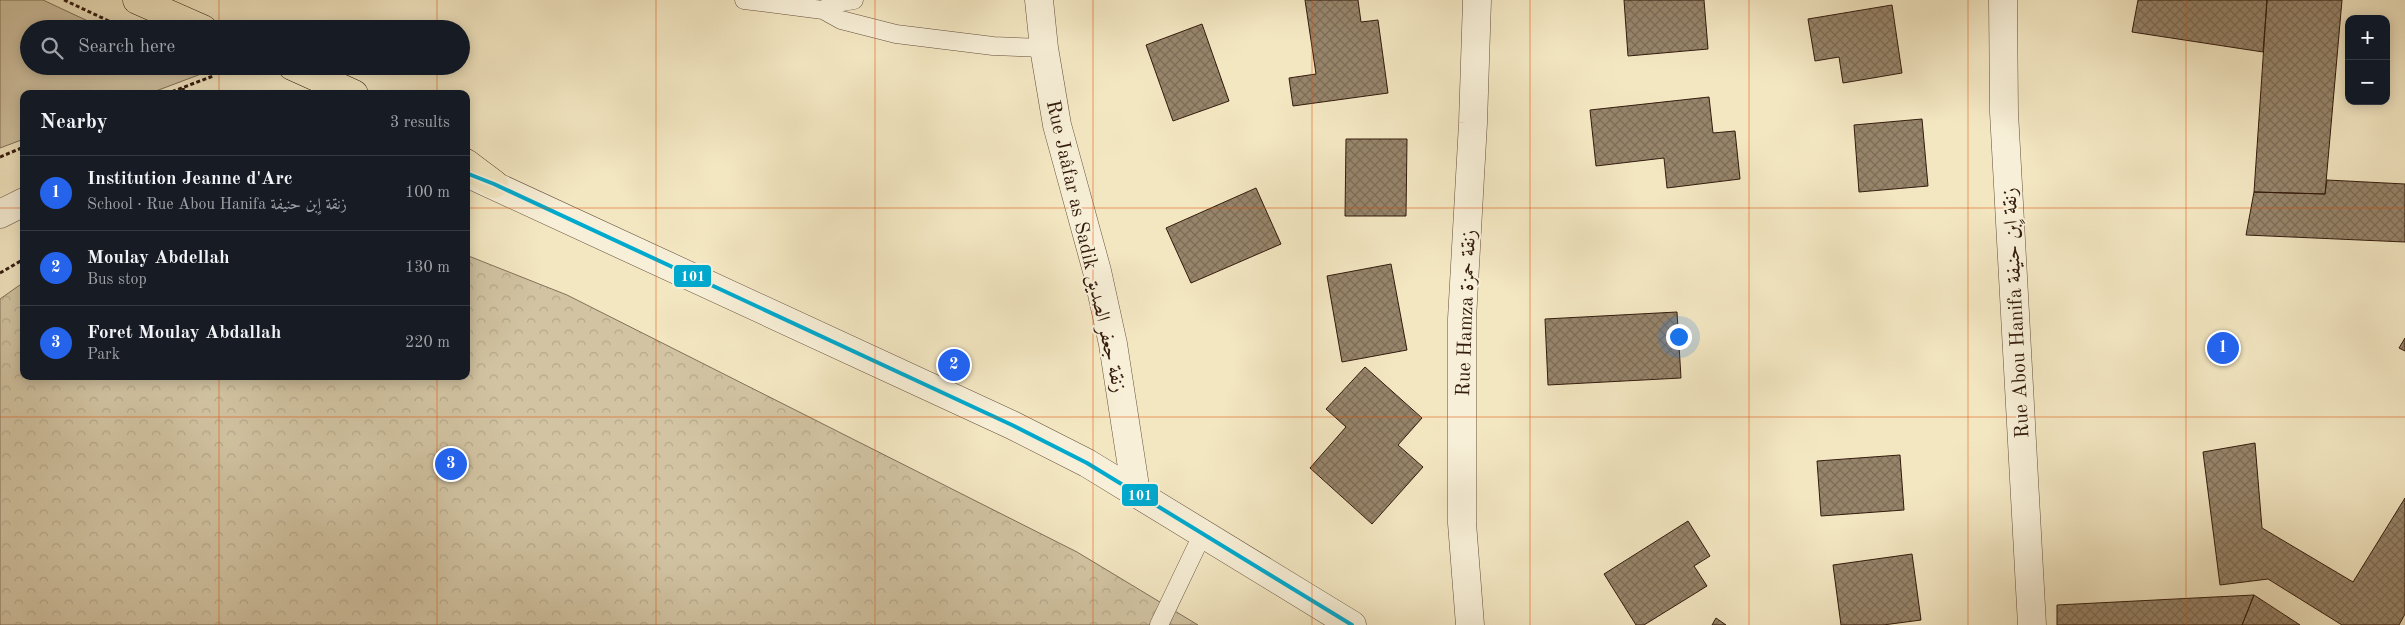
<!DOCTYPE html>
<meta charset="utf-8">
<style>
:root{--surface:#171b24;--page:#242831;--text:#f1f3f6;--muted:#9ea1a6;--line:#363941;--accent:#2563eb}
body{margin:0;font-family:"Old Standard TT",Amiri,serif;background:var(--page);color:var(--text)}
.controls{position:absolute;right:15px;top:15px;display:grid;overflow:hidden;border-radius:10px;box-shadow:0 2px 12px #0003}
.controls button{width:45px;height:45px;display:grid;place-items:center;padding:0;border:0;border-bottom:1px solid var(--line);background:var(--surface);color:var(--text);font:25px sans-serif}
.you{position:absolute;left:1678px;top:336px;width:18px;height:18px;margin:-12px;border:4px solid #fff;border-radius:50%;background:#1a73e8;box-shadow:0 0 0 8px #1a73e833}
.badge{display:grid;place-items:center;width:32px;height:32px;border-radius:50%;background:var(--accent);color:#fff;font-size:16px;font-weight:700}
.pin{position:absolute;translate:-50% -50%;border:2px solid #fff;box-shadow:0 1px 5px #0006}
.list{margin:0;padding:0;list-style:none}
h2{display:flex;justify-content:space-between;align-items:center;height:65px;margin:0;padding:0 20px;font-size:21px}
h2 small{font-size:16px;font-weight:400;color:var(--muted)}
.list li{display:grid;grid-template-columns:32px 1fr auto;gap:15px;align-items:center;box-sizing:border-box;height:75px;padding:0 20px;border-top:1px solid var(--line)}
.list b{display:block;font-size:19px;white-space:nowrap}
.list p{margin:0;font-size:16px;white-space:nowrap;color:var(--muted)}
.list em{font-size:16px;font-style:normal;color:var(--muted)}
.icon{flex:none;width:28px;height:28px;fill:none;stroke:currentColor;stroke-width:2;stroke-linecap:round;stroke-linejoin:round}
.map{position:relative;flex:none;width:2405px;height:625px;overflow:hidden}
.search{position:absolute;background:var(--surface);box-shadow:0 2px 12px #0003;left:20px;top:20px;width:450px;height:55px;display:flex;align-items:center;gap:12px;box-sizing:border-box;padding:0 18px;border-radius:28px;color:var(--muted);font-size:19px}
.panel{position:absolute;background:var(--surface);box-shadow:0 2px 12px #0003;left:20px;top:90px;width:450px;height:290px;border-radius:10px}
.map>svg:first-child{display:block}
.park{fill:url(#park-crowns);stroke:#827058}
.garden{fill:#d2c4a3;stroke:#827058}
.building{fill:url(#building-cross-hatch);stroke:#331b0d}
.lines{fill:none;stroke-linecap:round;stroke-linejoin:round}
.service-casing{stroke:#634e3a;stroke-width:19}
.minor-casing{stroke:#634e3a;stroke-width:29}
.tertiary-casing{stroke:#634e3a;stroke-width:29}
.primary-casing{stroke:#331b0d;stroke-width:29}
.path{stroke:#331b0d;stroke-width:3;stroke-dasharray:4 2.5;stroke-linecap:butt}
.service{stroke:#f7efd7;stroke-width:18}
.minor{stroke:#f7efd7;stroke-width:28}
.tertiary{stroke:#f7efd7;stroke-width:28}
.primary{stroke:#f3e7c2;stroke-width:28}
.bus-1-casing{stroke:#f7efd7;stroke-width:8}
.bus-1{stroke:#00a9ce;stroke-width:4}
.grid{fill:none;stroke:#df560c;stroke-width:1;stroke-opacity:0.55}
.labels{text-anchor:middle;stroke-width:4;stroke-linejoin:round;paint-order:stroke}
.street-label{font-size:20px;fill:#331b0d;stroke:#f7efd7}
.line-badge{stroke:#f7efd7;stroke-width:2}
.badge-label{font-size:14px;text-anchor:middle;font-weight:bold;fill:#fff}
</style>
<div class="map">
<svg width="2405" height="625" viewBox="0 0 2405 625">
<defs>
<pattern id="park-crowns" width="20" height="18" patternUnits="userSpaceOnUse" patternTransform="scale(1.25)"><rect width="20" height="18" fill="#d2c4a3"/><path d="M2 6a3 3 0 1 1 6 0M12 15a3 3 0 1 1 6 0" fill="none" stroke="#b5a88b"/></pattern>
<pattern id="building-cross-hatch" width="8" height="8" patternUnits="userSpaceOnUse" patternTransform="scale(1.25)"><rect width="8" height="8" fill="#97856b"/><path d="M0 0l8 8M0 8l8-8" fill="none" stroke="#7c6c56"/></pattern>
</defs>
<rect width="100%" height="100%" fill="#f3e7c2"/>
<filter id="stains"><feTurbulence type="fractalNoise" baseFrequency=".004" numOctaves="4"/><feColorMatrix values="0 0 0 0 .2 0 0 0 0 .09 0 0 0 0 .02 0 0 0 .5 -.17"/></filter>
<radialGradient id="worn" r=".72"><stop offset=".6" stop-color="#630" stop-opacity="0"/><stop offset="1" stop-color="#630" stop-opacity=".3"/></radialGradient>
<path class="park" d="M466 255 567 295 1077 552 1198 625H0V299L24 282V376H466Z"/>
<path class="garden" d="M0 0H43L105 29H29V66H185L201 74 148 94H24V139L0 148Z"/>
<path class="building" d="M1305 0H1358L1361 22 1378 20 1388 93 1293 106 1289 78 1316 74Z
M1624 0H1704L1708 49 1628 56Z
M2138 0H2267L2263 52 2132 32Z
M2267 0H2342L2325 194 2254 192Z
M1892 5 1902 73 1843 83 1839 57 1815 61 1808 19Z
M1202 24 1229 101 1173 121 1146 45Z
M1709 97 1713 133 1735 131 1740 179 1667 188 1664 158 1596 166 1590 110Z
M1922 119 1928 186 1859 192 1854 125Z
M1346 139H1407L1406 216H1345Z
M2327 180 2405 184V242L2246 235 2254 192 2325 194Z
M1256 188 1281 244 1191 283 1166 228Z
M1391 264 1407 350 1342 362 1327 276Z
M1677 312 1681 378 1548 385 1545 319Z
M2405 338V351L2399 348Z
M1365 367 1422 418 1398 445 1423 467 1372 524 1310 468 1346 427 1326 409Z
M2255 443 2262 528 2353 582 2405 498V614L2399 625H2342L2268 579 2220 585 2203 452Z
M1900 455 1904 510 1821 516 1817 461Z
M1688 521 1710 556 1694 566 1707 586 1644 625H1636L1604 574Z
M1912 554 1921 620 1883 625H1841L1833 565Z
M2254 595 2300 625H2242Z
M2254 595 2242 625H2057V605Z
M1716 618 1726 625H1712Z"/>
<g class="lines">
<g class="service-casing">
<path id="service" d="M744 0 823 10 841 20 896 34 993 46 1044 48
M823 10 836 3 854 0
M1159 625 1203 533"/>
</g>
<g class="minor-casing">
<path id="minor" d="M1039 0 1044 48 1057 125 1097 271 1113 344 1136 493
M2003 0 2004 112 2032 625
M1470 625 1462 523V319L1473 123 1477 0"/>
</g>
<g class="tertiary-casing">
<path id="tertiary" d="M471 175 1012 425 1087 463 1352 625
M0 214 24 202"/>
</g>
<g class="primary-casing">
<path id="primary" d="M137 0 203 29
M292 66 354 94
M466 163 494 184"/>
</g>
<path class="path" d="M64 0 111 22
M183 88 184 94
M166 94 213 76 214 72 207 66
M0 157 24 147
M0 273 24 259"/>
<use href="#service" class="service"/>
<use href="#minor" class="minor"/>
<use href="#tertiary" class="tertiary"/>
<use href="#primary" class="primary"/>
<g class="bus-1-casing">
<path id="bus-1" d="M466 173 494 184 1012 425 1087 463 1352 625"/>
</g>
<use href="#bus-1" class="bus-1"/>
</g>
<path class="grid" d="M219 0V29M437 0V29M656 0V625M875 0V625M1093 0V625M1312 0V625M1530 0V625M1749 0V625M1968 0V625M2186 0V625M219 66V94M437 66V94M0 208H24M466 208H2405M219 376V625M437 376V625M0 417H2405"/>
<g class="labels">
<g class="street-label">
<text transform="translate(1087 246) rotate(77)" y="7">Rue Jaâfar as Sadik زنقة جعفر الصديق</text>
<text transform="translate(1465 313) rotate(-88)" y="7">Rue Hamza زنقة حمزة</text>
<text transform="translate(2015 313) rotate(-93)" y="7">Rue Abou Hanifa زنقة اٍبن حنيفة</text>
</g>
</g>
<g class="line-badge">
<rect x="673" y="264" width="39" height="24" rx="5" fill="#00a9ce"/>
<rect x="1121" y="483" width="38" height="24" rx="5" fill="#00a9ce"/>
</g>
<g class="badge-label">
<text x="693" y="281">101</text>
<text x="1140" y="500">101</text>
</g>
<rect width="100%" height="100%" filter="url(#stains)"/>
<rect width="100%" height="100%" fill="url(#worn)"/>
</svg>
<div class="controls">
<button>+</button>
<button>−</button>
</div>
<div class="you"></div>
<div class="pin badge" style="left:2223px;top:348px">1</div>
<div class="pin badge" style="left:954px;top:365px">2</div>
<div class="pin badge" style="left:451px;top:464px">3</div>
<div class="search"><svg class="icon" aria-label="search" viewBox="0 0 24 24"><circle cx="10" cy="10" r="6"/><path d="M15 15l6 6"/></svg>Search here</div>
<section class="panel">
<h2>Nearby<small>3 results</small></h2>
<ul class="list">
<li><span class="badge">1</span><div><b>Institution Jeanne d'Arc</b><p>School · Rue Abou Hanifa زنقة اٍبن حنيفة</p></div><em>100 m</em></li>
<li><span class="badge">2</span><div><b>Moulay Abdellah</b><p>Bus stop</p></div><em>130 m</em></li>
<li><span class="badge">3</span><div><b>Foret Moulay Abdallah</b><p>Park</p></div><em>220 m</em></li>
</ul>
</section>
</div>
